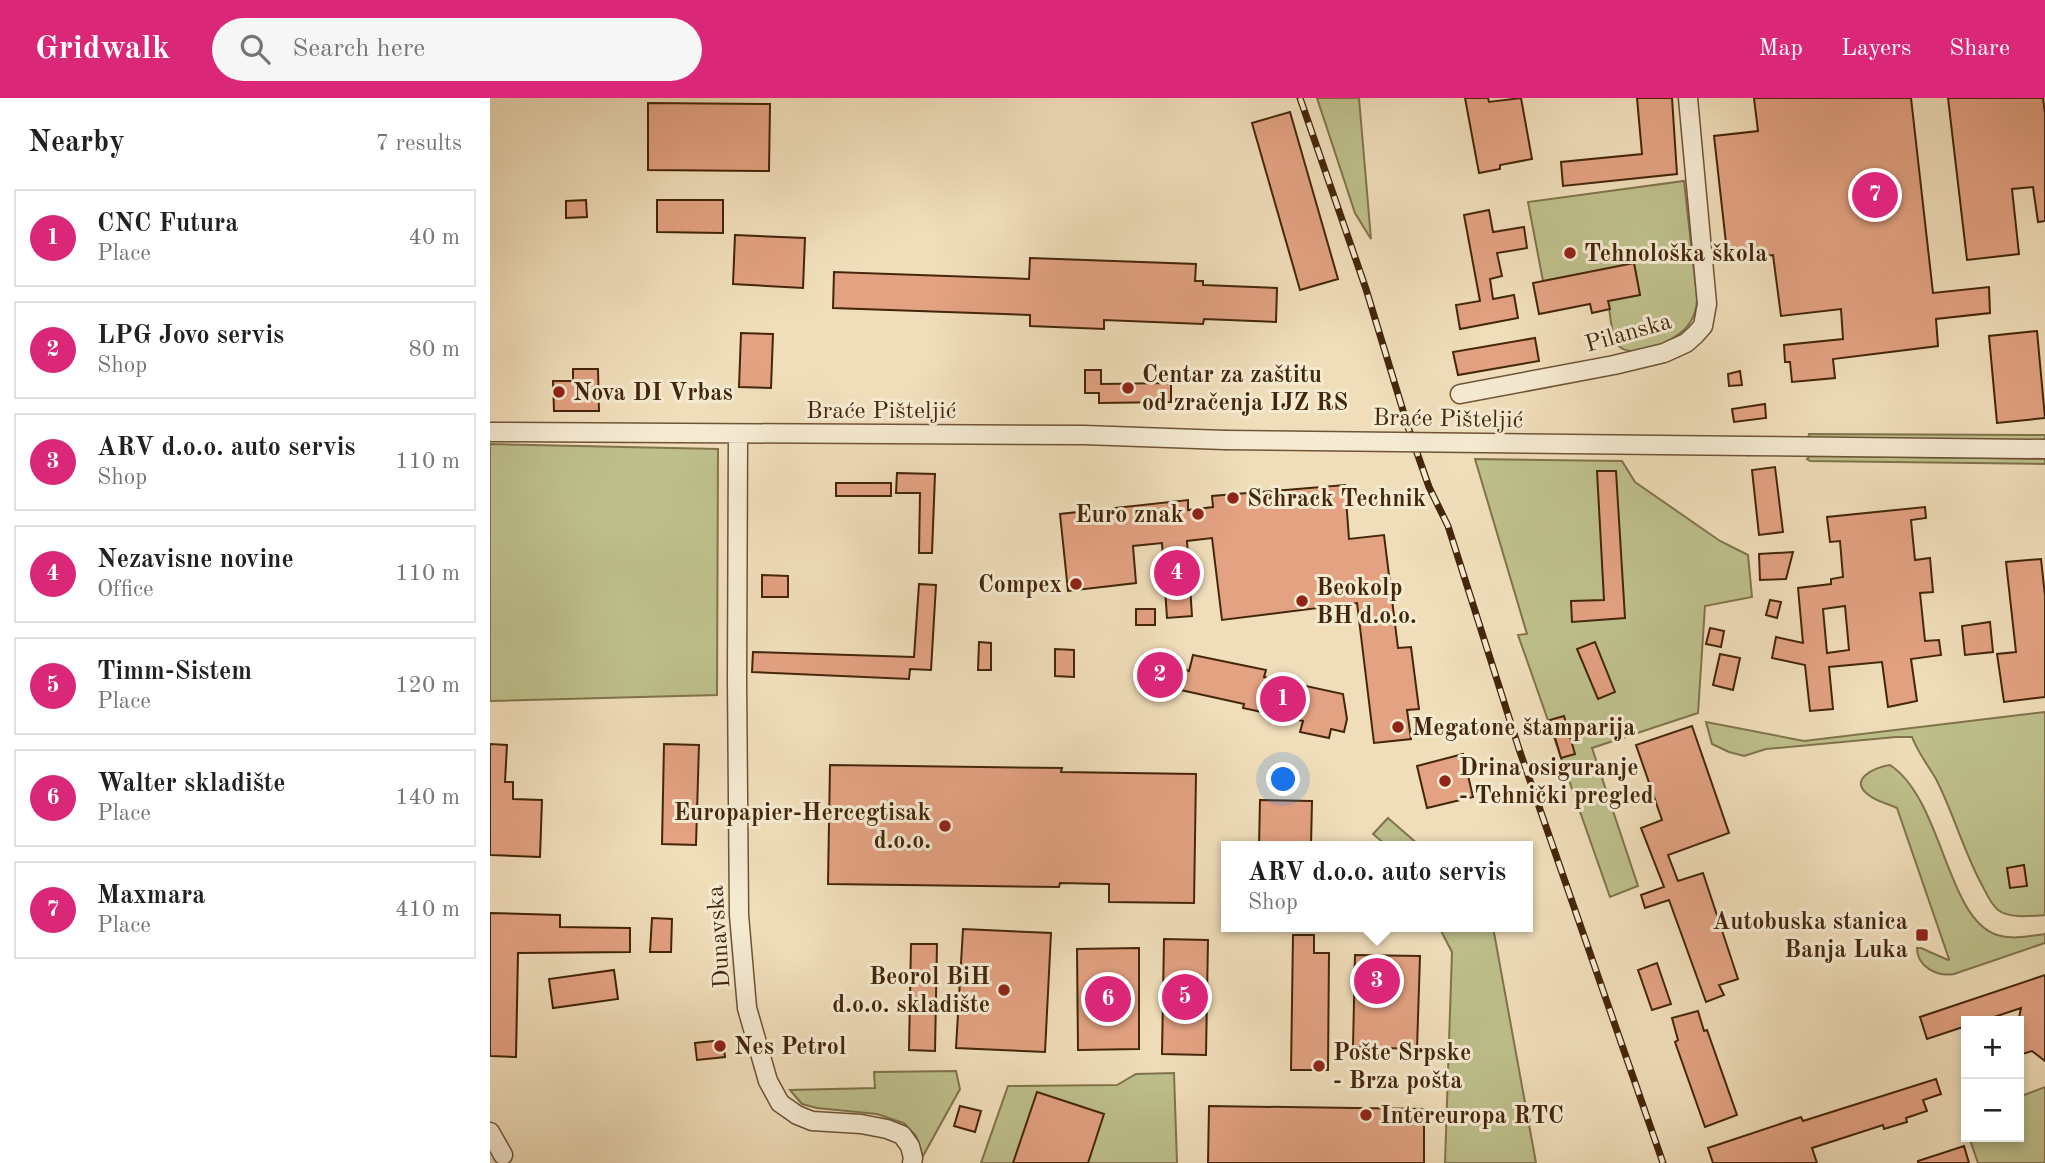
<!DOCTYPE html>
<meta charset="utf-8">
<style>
:root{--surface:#fff;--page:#f6f6f6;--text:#202124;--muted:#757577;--line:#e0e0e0;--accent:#db2777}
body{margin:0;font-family:"Old Standard TT",serif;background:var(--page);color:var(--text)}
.controls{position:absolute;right:21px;bottom:21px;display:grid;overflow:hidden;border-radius:0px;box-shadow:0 4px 10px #0003}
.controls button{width:63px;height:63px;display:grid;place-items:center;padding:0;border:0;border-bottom:2px solid var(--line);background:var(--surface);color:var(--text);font:35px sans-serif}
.you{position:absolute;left:794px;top:682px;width:24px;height:24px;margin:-18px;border:5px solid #fff;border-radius:50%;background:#1a73e8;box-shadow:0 0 0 10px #1a73e833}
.badge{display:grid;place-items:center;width:46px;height:46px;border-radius:50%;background:var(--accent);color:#fff;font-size:23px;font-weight:700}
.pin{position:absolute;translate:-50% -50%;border:4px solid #fff;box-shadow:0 2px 7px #0006}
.popup{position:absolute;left:731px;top:743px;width:312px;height:91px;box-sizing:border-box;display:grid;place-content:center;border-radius:0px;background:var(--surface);filter:drop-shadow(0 2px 5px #0005);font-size:23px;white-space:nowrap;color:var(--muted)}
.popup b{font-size:26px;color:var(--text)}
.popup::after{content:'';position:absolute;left:50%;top:100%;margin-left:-14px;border:14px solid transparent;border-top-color:var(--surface)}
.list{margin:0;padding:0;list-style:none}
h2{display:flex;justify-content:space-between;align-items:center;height:91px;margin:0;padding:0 28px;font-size:30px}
h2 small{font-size:23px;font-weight:400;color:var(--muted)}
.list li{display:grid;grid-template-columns:46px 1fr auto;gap:21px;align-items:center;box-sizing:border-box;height:98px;margin:0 14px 14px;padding:0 14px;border:2px solid var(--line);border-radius:0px}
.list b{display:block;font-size:26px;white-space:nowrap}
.list p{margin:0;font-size:23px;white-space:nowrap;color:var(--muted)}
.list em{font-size:23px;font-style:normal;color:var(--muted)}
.icon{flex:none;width:38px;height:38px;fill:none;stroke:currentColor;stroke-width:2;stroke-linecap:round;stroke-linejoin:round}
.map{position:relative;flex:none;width:1555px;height:1065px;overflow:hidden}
header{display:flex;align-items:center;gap:42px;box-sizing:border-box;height:98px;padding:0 35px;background:var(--accent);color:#fff}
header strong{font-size:33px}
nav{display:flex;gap:38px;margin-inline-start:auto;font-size:24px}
.search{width:490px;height:63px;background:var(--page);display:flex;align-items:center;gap:18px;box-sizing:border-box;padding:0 24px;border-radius:38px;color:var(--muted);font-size:26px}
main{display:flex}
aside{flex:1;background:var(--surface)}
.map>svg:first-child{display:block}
.green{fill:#bec08c;stroke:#81734b;stroke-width:2}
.building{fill:#e3a282;stroke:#44260a;stroke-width:2;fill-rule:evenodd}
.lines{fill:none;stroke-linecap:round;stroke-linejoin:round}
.minor-casing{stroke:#6f5436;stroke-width:21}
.minor{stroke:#f5ead2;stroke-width:18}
.rail-casing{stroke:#44260a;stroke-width:7}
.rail{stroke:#f5ead2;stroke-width:4.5;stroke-dasharray:13;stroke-linecap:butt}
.minor-bridge-casing{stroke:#6f5436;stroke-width:21;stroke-linecap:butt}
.minor-bridge{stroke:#f5ead2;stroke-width:18}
.poi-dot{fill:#8f2418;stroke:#f5ead2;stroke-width:2.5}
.labels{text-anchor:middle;stroke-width:6;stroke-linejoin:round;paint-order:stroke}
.poi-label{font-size:24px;font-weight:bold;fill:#44260a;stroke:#f5ead2;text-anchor:start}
.street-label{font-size:24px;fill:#44260a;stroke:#f5ead2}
</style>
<header>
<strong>Gridwalk</strong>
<div class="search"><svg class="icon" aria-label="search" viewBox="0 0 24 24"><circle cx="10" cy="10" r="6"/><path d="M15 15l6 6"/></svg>Search here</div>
<nav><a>Map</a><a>Layers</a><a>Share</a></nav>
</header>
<main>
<aside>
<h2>Nearby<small>7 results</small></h2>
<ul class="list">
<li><span class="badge">1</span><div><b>CNC Futura</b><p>Place</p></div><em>40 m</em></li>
<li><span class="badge">2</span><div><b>LPG Jovo servis</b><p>Shop</p></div><em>80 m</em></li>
<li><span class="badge">3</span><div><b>ARV d.o.o. auto servis</b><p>Shop</p></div><em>110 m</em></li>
<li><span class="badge">4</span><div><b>Nezavisne novine</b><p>Office</p></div><em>110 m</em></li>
<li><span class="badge">5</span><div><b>Timm-Sistem</b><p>Place</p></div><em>120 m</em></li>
<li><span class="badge">6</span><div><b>Walter skladište</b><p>Place</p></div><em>140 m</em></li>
<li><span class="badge">7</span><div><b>Maxmara</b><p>Place</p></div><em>410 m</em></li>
</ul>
</aside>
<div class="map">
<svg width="1555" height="1065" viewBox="0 0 1555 1065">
<rect width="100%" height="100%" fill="#f0deba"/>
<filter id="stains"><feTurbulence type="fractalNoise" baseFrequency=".00286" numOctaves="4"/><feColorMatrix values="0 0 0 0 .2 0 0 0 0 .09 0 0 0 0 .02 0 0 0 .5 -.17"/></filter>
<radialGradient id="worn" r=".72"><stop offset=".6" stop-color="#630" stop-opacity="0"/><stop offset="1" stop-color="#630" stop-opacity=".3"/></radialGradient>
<path class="green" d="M827 0H869L881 141 865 115Z
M1194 83 1207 200C1207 211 1203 222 1196 230 1184 243 1140 264 1127 246 1121 238 1120 213 1118 203L1150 197 1144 166 1053 183 1038 104Z
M1319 336 1555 337V342L1499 344 1318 341Z
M0 346 228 351 227 597 0 603Z
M1320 358 1555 361V366L1320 363 1317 361Z
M985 361 1132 363 1145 384 1230 443 1258 457 1262 499 1215 508 1208 615 1102 650 1148 788 1120 799 1028 537 1037 536Z
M1555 614V817C1541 818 1520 821 1508 812 1501 806 1497 797 1493 789 1474 755 1464 716 1446 681 1438 667 1428 655 1422 639H1406L1276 651 1254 658 1239 654 1222 646 1216 624 1314 643Z
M1400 667C1453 702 1456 820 1507 837 1522 842 1540 838 1555 836V845L1464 876C1446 879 1427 868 1427 850H1431L1458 862 1459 861 1407 710C1399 706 1388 704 1380 698 1356 682 1385 669 1400 667Z
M898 720 930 748H897L883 736Z
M949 829H1003L1046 1065H955L962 854Z
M466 973 470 991 433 1058 426 1038 414 1025 387 1016 327 1010 312 1006 300 992 385 990 384 974Z
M684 975 687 1065H491L518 988 627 987 646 976Z
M1555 989V1065H1488L1479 1039H1529V999Z"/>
<path class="building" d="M975 0H998L999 4 1031 0 1042 61 1010 67V71L989 75Z
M1147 0H1182L1187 76 1073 88 1071 64 1152 56Z
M1264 0H1421L1443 195 1499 189 1500 215 1446 221 1448 248 1343 261 1345 280 1302 284 1300 264H1295L1294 247 1353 241 1351 211 1291 218 1283 157 1238 163 1224 38 1268 33Z
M1458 0H1553L1555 16V123L1548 124 1543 89 1522 91 1529 156 1477 162Z
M158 5 280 6 279 73 158 72Z
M800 14 848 181 810 192 762 25Z
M96 102 97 119 76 120V103Z
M167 102H233V135L167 134Z
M999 112 1003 134 1034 129 1037 150 1007 155 1012 178 1000 181 1003 201 1024 197 1028 220 970 231 966 207 990 203 974 117Z
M245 137 315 140 313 190 243 186Z
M540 160 706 166 705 183H713V187L787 190 786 224 714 221 713 226 614 222V231L540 228V217L343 210 344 174 539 181Z
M1144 165 1150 197 1118 203 1120 211 1102 215 1100 206 1049 216 1043 185Z
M1547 233 1555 320 1507 325 1499 238Z
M251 235 283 236 281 290 249 289Z
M1045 240 1049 263 968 277 963 254Z
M83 271H108L109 313H64L63 283H83Z
M595 272H611V286L681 285V304L609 305V295H595Z
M1250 273 1252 287 1239 288 1238 276Z
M1275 306 1276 320 1244 324 1242 311Z
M1285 369 1293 434 1269 437 1262 372Z
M1107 373H1126L1135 520 1082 524 1081 503 1114 502Z
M407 375 445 376 442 455H429L430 395H406Z
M346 385H401V398H346Z
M855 387 859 441 894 437 908 550 921 549 929 611 917 612 921 641 884 645 867 505 732 522 722 440 697 443 702 518 677 520 672 445 643 448 646 485 578 493 570 416 698 402V412L723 409 722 398Z
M1435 409 1436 420 1421 422 1425 462 1440 460 1443 494 1430 495 1435 543 1449 542 1451 557 1421 561 1427 603 1398 609 1392 564 1339 569 1343 611 1320 613 1315 567 1282 560 1286 539 1313 545 1308 490 1341 486V481L1353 479 1350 443 1340 444 1337 419ZM1355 508 1359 552 1337 555 1333 511Z
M1303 454 1296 481 1270 482 1269 456Z
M1551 461 1555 498V599L1514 604 1507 556 1526 554 1516 464Z
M272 477 298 478V499H272Z
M429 486 446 487 441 572 420 571 419 581 262 574 263 554 424 559Z
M1280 502 1291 504 1287 520 1276 517Z
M646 511H665V527H646Z
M1500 524 1503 554 1475 557 1472 528Z
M1220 530 1234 533 1231 549 1216 546Z
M489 544 501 545V572H488Z
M1105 544 1125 594 1108 601 1087 551Z
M565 551 584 552V579L565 578Z
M1230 556 1250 560 1243 592 1223 587Z
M703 557 776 572 774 579 853 596 857 621 854 634 841 631 839 640 810 634 813 623 753 610 754 606 677 589 676 593 657 586 665 562 699 573Z
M1074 618 1085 656 1071 660 1060 622Z
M1202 628 1239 735 1178 757 1188 783 1213 775 1248 881 1229 887 1234 897 1216 904 1179 802 1155 810 1151 797 1174 789 1151 730 1172 722 1146 647Z
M0 646 17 647 15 684H23V701L52 702 50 759 0 757Z
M174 646 209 647 206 747 172 746Z
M973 656 983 699 937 710 927 668Z
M340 667 572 670 571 674 706 676 704 805 619 804V786L570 785 569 789 338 786Z
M770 702 822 703 821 748H769Z
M1534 767 1537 788 1520 790 1517 770Z
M0 815 70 817V829L140 830V854L28 855 26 959 0 958Z
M162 820 182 821 181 854H160Z
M473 831 561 835 555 954 466 950Z
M803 837H824V855H839L838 972H801Z
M674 841 718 842 716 957 672 956Z
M421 846H447L445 953 419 952Z
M649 850V951L588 952 587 851Z
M865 857 930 858 927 951 863 949Z
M1167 865 1181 906 1162 912 1148 872Z
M124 872 128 901 63 910 59 881Z
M1555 877V963L1542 953 1529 957V920L1531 910 1492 923H1476V928L1437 941 1430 919Z
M1208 913 1214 933 1217 932 1247 1017 1215 1029 1185 944 1188 942 1182 920Z
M233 942 235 959 207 962 205 945Z
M1446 981 1451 996 1433 1002 1437 1013 1416 1020 1417 1024 1394 1031 1393 1027 1322 1050 1327 1065H1223L1218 1050 1311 1019 1313 1023Z
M547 994 614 1016 598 1065H523Z
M470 1008 491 1013 485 1034 464 1028Z
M719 1008 934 1011V1065H718Z
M1474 1048 1479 1065H1428V1063Z"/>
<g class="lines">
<g class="minor-casing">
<path id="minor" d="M970 296 1124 267 1174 255 1196 245 1205 237 1213 228 1217 206 1198 0
M0 334 594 337 735 342
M248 337 247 582 249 817 257 910 278 983 290 1005 307 1017 322 1023 371 1026 397 1031 412 1037 420 1048 423 1060 422 1065
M1260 348 1555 351
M0 1034 13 1057"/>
</g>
<use href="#minor" class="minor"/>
<g class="rail-casing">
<path id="rail" d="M810 0 876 191 918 329 939 389 958 428 1029 651 1173 1065"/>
</g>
<use href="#rail" class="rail"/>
<g class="minor-bridge-casing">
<path id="minor-bridge" d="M735 342 1260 348"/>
</g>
<use href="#minor-bridge" class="minor-bridge"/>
</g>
<g class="poi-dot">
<circle cx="1080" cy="155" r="7"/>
<circle cx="638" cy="290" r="7"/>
<circle cx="69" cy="294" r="7"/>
<circle cx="743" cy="400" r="7"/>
<circle cx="708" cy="416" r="7"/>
<circle cx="586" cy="486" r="7"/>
<circle cx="812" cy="503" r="7"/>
<circle cx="908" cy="629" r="7"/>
<circle cx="955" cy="683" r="7"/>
<circle cx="455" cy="728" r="7"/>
<rect x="1425" y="830" width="14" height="14" rx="3.5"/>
<circle cx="514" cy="892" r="7"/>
<circle cx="230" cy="948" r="7"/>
<circle cx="829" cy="968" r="7"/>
<circle cx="876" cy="1017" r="7"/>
</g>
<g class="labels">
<g class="poi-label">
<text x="1094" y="163">Tehnološka škola</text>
<text x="652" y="284">Centar za zaštitu<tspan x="652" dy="28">od zračenja IJZ RS</tspan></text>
<text x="83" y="302">Nova DI Vrbas</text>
<text x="757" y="408">Schrack Technik</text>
<text x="694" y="424" text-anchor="end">Euro znak</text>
<text x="572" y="494" text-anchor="end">Compex</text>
<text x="826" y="497">Beokolp<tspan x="826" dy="28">BH d.o.o.</tspan></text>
<text x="922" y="637">Megatone štamparija</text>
<text x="969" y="677">Drina osiguranje<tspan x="969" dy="28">- Tehnički pregled</tspan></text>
<text x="441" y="722" text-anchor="end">Europapier-Hercegtisak<tspan x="441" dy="28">d.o.o.</tspan></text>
<text x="1418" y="831" text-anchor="end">Autobuska stanica<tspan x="1418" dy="28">Banja Luka</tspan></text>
<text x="500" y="886" text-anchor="end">Beorol BiH<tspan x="500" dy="28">d.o.o. skladište</tspan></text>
<text x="244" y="956">Nes Petrol</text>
<text x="843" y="962">Pošte Srpske<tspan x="843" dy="28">- Brza pošta</tspan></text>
<text x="890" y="1025">Intereuropa RTC</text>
</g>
<g class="street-label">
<text transform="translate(1138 234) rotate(-16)" y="8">Pilanska</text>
<text x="391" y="320">Braće Pišteljić</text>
<text transform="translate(958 320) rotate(1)" y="8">Braće Pišteljić</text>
<text transform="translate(228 839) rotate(-94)" y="8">Dunavska</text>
</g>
</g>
<rect width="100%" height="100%" filter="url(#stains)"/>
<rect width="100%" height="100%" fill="url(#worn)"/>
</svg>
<div class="controls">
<button>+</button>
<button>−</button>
</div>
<div class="you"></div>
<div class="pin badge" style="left:793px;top:601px">1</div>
<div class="pin badge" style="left:670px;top:577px">2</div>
<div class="pin badge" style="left:887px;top:883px">3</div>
<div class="popup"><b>ARV d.o.o. auto servis</b>Shop</div>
<div class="pin badge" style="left:687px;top:475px">4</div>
<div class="pin badge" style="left:695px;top:899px">5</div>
<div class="pin badge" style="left:618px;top:901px">6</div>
<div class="pin badge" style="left:1385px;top:97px">7</div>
</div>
</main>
